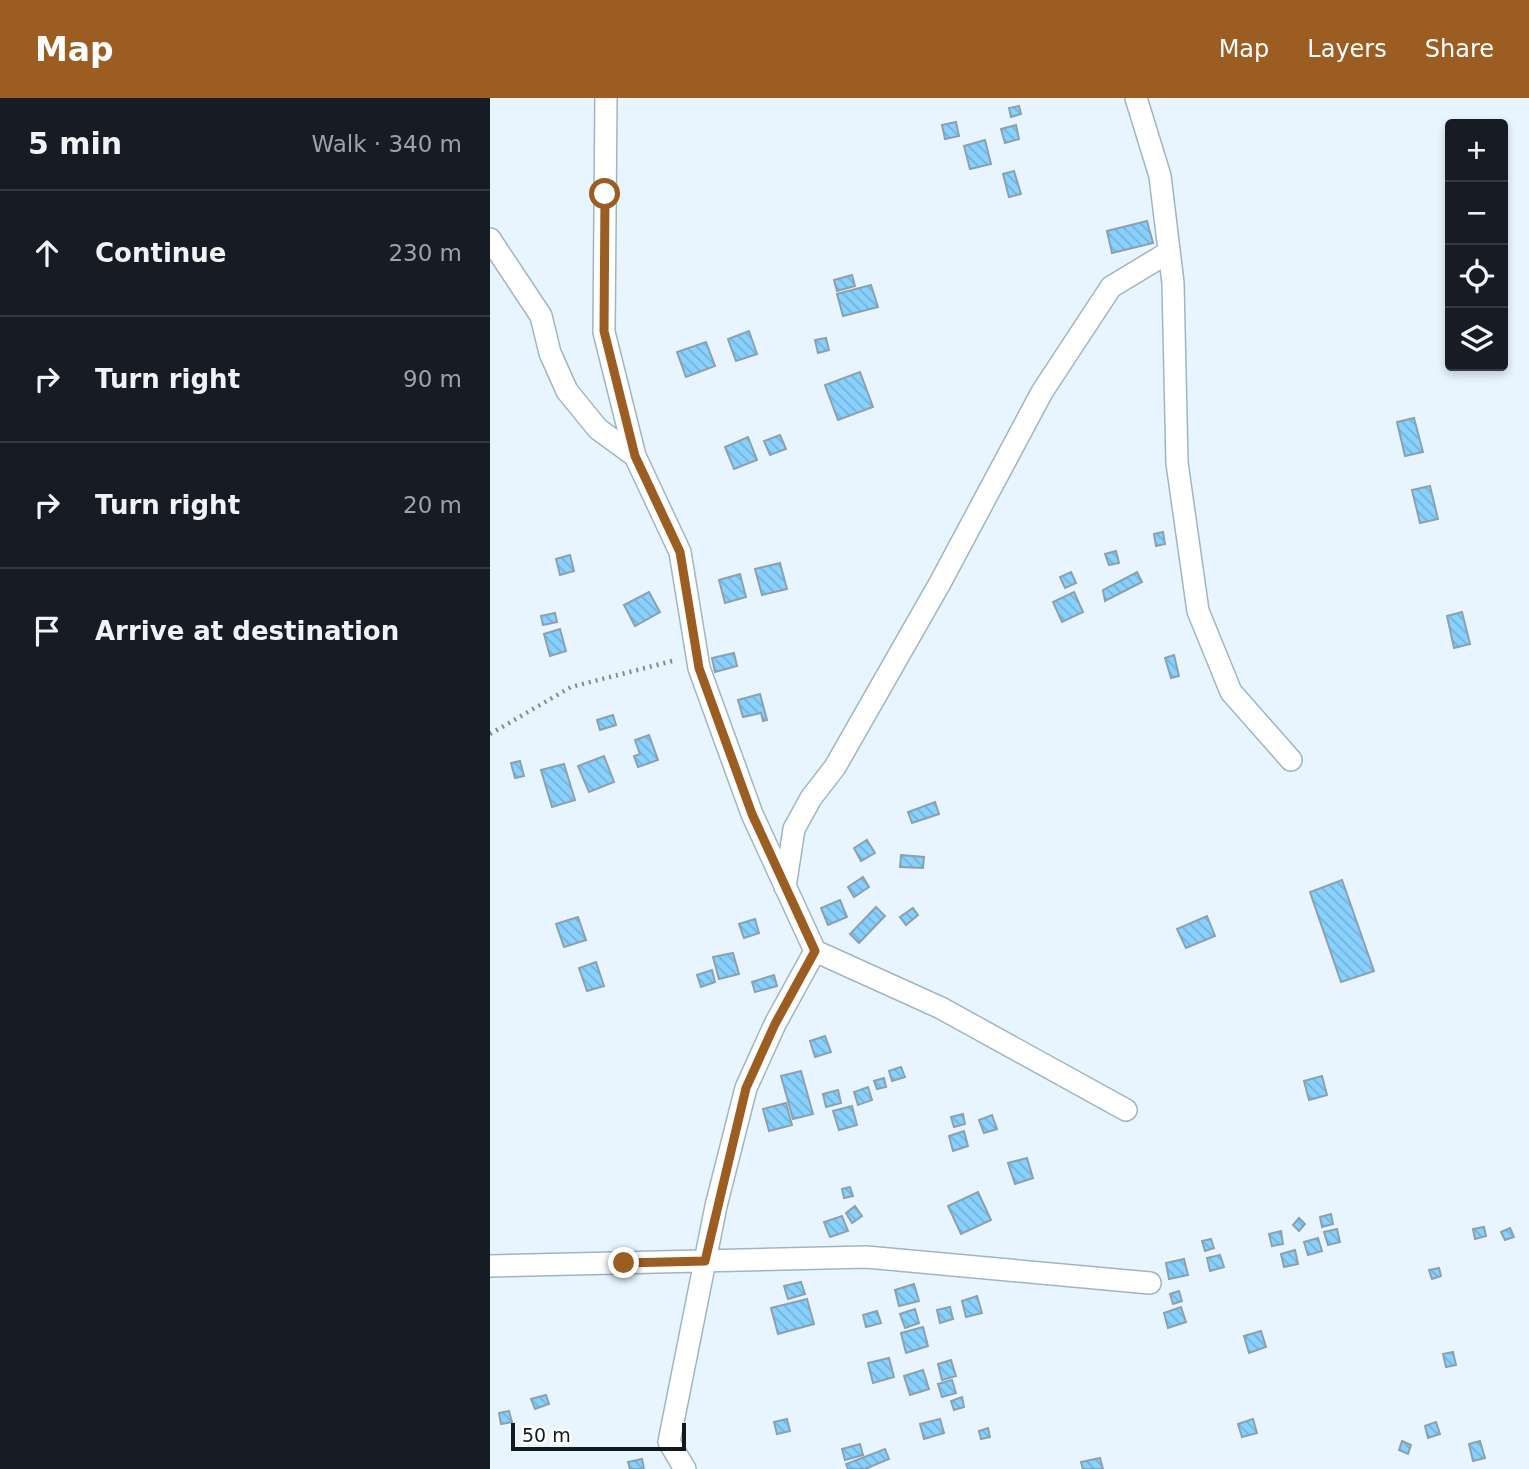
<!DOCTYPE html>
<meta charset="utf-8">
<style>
:root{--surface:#171b24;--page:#242831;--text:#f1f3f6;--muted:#9ea1a6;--line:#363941;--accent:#9b5d22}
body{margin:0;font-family:"DejaVu Sans",sans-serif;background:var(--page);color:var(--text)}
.controls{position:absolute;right:21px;top:21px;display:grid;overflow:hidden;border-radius:7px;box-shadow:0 4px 10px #0003}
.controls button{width:63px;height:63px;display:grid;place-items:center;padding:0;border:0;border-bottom:2px solid var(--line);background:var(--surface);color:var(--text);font:35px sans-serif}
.scale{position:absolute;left:21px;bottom:18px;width:175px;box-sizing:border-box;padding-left:7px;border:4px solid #11191e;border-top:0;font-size:19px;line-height:24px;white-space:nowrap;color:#11191e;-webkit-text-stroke:5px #fff;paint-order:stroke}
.stop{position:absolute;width:21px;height:21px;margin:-16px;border:5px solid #9b5d22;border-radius:50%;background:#fff}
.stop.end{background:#9b5d22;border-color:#fff;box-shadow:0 2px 7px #0008}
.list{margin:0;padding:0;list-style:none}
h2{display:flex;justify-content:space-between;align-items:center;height:91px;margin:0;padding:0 28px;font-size:30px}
h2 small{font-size:23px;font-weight:400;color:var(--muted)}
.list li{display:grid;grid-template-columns:46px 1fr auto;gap:21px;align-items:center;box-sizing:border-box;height:126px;padding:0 28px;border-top:2px solid var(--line)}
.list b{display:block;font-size:26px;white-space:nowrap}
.list em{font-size:23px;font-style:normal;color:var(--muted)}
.icon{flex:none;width:38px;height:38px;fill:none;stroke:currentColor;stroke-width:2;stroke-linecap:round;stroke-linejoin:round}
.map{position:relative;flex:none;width:1039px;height:1371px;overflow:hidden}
header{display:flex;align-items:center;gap:42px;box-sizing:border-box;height:98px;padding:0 35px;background:var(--accent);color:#fff}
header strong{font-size:33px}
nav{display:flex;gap:38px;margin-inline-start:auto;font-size:24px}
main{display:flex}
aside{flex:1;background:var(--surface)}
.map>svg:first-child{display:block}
.building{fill:url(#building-back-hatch);stroke:#8ca1ae;stroke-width:2}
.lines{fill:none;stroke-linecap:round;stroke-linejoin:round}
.street-casing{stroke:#a0b5c3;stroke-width:24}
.path{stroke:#808b92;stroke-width:4.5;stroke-dasharray:2 5;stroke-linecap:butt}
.street{stroke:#fff;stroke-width:21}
.route{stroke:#9b5d22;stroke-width:9}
</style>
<header>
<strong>Map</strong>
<nav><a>Map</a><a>Layers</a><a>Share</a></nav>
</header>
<main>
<aside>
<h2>5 min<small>Walk · 340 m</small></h2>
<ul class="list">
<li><svg class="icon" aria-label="ahead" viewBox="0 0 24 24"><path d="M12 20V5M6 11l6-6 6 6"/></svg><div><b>Continue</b></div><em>230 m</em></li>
<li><svg class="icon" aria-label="right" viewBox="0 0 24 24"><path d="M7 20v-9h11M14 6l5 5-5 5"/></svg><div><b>Turn right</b></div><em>90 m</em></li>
<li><svg class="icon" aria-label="right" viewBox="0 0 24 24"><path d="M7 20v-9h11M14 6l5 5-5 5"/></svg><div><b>Turn right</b></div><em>20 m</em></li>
<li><svg class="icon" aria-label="arrive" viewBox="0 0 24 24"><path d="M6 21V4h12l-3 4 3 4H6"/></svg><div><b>Arrive at destination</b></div></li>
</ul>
</aside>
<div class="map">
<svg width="1039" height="1371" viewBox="0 0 1039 1371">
<defs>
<pattern id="building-back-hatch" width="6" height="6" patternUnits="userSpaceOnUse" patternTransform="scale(1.75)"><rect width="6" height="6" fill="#88d0fd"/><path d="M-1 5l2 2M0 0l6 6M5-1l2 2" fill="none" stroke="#74b2d8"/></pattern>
</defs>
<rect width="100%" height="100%" fill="#e8f5fe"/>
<path class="building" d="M529 8 531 16 521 19 519 10Z
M466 24 469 38 455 41 452 27Z
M526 27 529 41 515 45 511 31Z
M495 42 501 66 480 71 474 48Z
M524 73 531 96 519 99 513 76Z
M657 123 663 145 622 155 617 133Z
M362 177 365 188 347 193 344 182Z
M381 187 388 209 353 218 347 196Z
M259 233 267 256 246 263 238 241Z
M336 240 339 252 328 255 325 242Z
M216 244 225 268 196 279 187 254Z
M370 274 383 309 348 322 335 287Z
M924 320 933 354 915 358 907 324Z
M290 337 296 351 280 357 274 343Z
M258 339 267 362 244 371 235 349Z
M940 388 948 421 930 425 922 392Z
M673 434 675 446 666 448 664 436Z
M626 453 629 465 619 467 615 456Z
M80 457 84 473 70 477 66 461Z
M290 465 297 491 272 497 265 471Z
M581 474 586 485 575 490 570 479Z
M647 474 652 484 615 503 613 492Z
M250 476 256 499 235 505 229 482Z
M159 494 170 514 145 528 134 507Z
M584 494 593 514 572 524 563 504Z
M972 514 980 546 964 550 957 518Z
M65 515 67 524 53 527 51 518Z
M70 531 76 553 60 558 54 536Z
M244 555 247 568 225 574 222 560Z
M684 557 689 578 681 580 675 560Z
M270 596 277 622 273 623 271 615 253 619 248 602Z
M123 617 126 627 110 632 107 622Z
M159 637 168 662 148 669 144 658 150 656 145 642Z
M114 658 124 684 99 694 88 668Z
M30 663 34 678 25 680 21 665Z
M74 666 85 702 62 709 51 672Z
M445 704 449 716 422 725 418 714Z
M377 742 385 755 371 763 364 750Z
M411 757 434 759 433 770 410 769Z
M373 779 379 789 364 799 358 789Z
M852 782 884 873 851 884 820 794Z
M350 802 357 819 338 827 331 810Z
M386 809 395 818 369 845 360 836Z
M423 810 428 817 416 827 410 819Z
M717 818 725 838 696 850 687 831Z
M88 819 96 842 74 849 66 826Z
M265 821 269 835 254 840 249 826Z
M243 855 249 876 229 881 223 859Z
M106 864 114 888 97 893 89 870Z
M222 872 225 884 211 889 207 877Z
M284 877 287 888 265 894 262 884Z
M335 938 341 954 325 959 320 943Z
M411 969 415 979 402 983 399 973Z
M311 973 323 1016 303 1021 291 978Z
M832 978 837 997 819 1002 814 983Z
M394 980 396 989 387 991 384 983Z
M378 989 382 1002 368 1007 364 994Z
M348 992 351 1005 336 1009 333 996Z
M296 1005 302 1027 279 1033 273 1011Z
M362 1008 367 1027 349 1032 343 1013Z
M473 1016 475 1026 464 1029 461 1019Z
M502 1017 507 1031 494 1035 489 1022Z
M474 1033 478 1048 463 1053 459 1038Z
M537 1060 543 1080 525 1086 518 1065Z
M360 1089 363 1098 354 1100 352 1091Z
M488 1094 501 1122 471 1136 458 1108Z
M365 1108 372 1118 362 1125 356 1115Z
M841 1116 843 1126 832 1129 830 1119Z
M352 1118 358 1133 340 1139 334 1124Z
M809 1120 815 1126 809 1133 803 1127Z
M994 1129 996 1138 985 1141 983 1131Z
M1020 1130 1024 1139 1015 1142 1011 1134Z
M847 1131 850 1144 838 1147 834 1134Z
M791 1133 793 1146 782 1148 779 1136Z
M828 1140 832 1153 818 1157 814 1144Z
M721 1141 724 1150 715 1153 712 1143Z
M805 1152 808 1166 794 1169 791 1156Z
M730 1157 734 1169 720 1173 717 1160Z
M694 1161 698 1177 679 1181 676 1165Z
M949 1170 951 1178 942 1181 939 1172Z
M311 1184 315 1196 298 1201 294 1188Z
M424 1186 429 1203 409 1208 405 1192Z
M689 1193 692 1203 683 1206 680 1196Z
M487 1198 492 1215 476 1219 472 1203Z
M317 1201 324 1226 288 1236 281 1210Z
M460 1209 463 1221 450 1225 447 1212Z
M691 1209 696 1224 678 1230 674 1215Z
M425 1211 429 1225 415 1230 410 1216Z
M387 1213 391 1225 376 1229 373 1217Z
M433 1229 438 1248 416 1255 411 1235Z
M771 1233 776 1249 759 1255 754 1238Z
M963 1254 966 1267 956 1269 953 1256Z
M399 1260 404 1279 383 1285 378 1265Z
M461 1262 466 1278 452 1282 448 1266Z
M433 1272 439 1291 420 1297 414 1278Z
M462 1282 466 1295 452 1299 448 1286Z
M56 1297 59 1306 45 1311 41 1301Z
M472 1299 474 1309 464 1312 461 1303Z
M19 1313 22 1324 11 1326 9 1315Z
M297 1321 300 1333 287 1336 284 1324Z
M450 1321 454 1335 434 1341 430 1326Z
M763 1321 767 1335 752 1339 748 1326Z
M946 1324 950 1336 938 1340 935 1328Z
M498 1330 500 1339 491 1341 489 1333Z
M912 1343 921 1347 918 1356 909 1352Z
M990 1343 995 1360 983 1363 979 1346Z
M370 1346 373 1357 355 1362 352 1351Z
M395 1351 399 1361 375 1371H358L356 1366Z
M610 1360 613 1371H593L591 1364Z
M152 1361 154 1371H140L138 1364Z"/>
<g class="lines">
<g class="street-casing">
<path id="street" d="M116 0 114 234 145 358
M646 0 670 78 683 185 687 365 708 513 741 594 801 662
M0 141 51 218 60 255 77 293 108 331 145 358 190 454 209 570 262 716 325 853 451 910 636 1012
M295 789 304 731 321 700 345 669 450 485 552 294 621 189 679 154
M0 1168 376 1159 660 1185
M195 1371 179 1344 226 1108 256 990 285 926 325 853"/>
</g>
<path class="path" d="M0 636 81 589 186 562"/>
<use href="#street" class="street"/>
</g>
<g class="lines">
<path class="route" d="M115 96 114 233 145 358 190 454 209 570 262 716 325 853 285 926 256 990 215 1163 134 1165"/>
</g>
</svg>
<div class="controls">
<button>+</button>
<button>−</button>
<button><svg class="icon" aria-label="locate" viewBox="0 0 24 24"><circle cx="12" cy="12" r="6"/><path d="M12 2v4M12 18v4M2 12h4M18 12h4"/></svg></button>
<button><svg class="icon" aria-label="layers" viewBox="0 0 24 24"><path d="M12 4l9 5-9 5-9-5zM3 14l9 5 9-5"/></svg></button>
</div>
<div class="scale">50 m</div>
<div class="stop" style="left:115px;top:96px"></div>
<div class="stop end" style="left:134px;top:1165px"></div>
</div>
</main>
